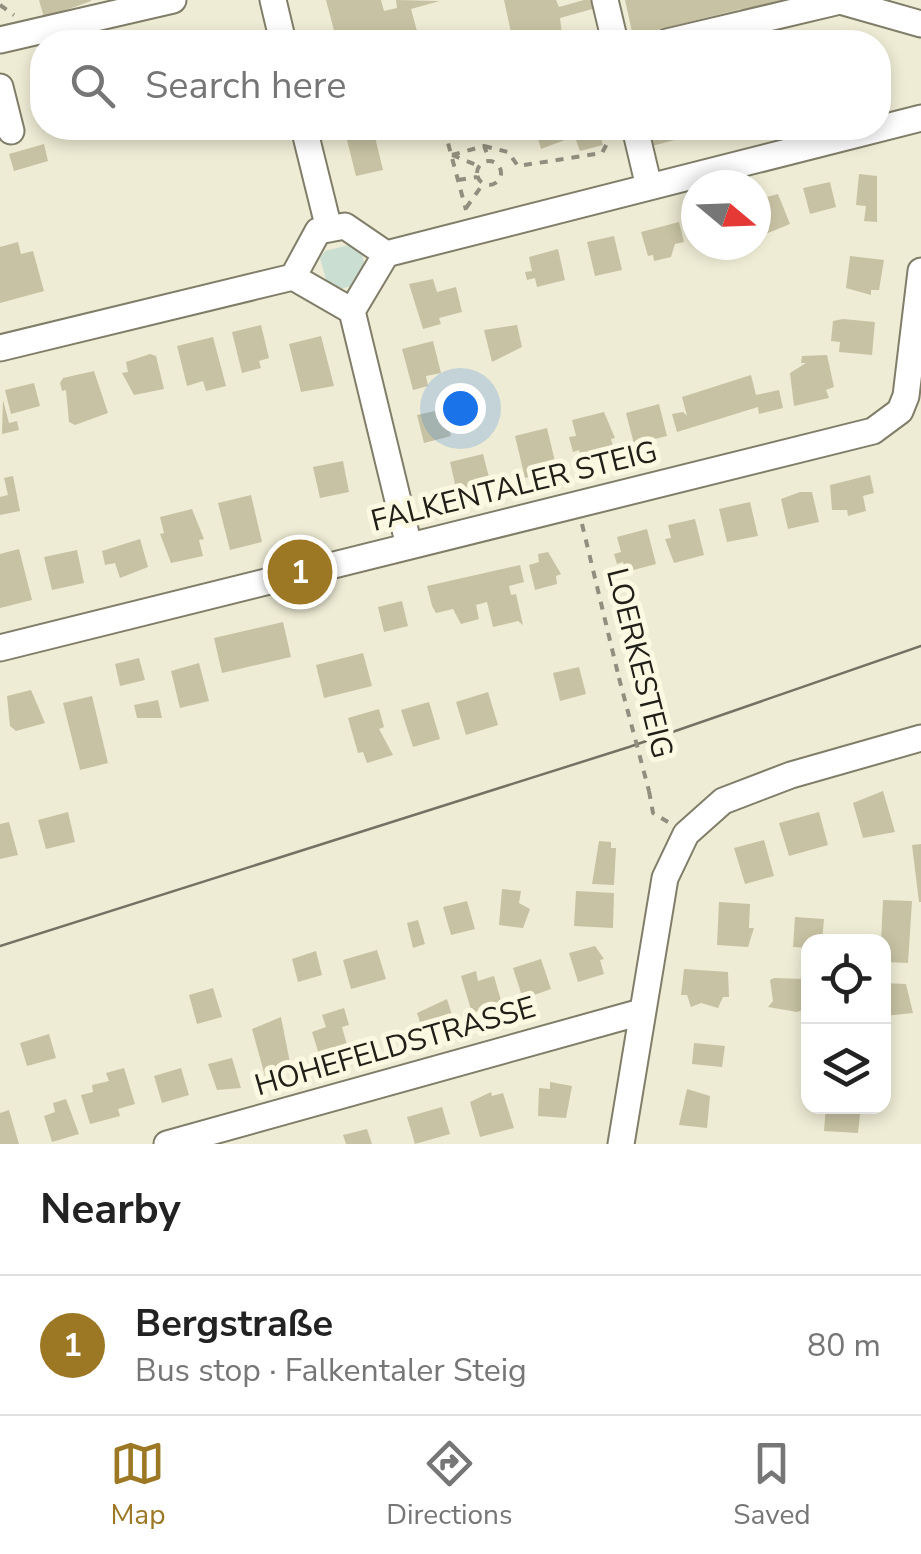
<!DOCTYPE html>
<meta charset="utf-8">
<style>
:root{--surface:#fff;--page:#f2f2f2;--text:#222;--muted:#767676;--line:#e0e0e0;--accent:#9c7824}
body{margin:0;font-family:"Nunito Sans",sans-serif;background:var(--page);color:var(--text)}
.controls{position:absolute;right:30px;bottom:30px;display:grid;overflow:hidden;border-radius:20px;box-shadow:0 5px 15px #0003}
.controls button{width:90px;height:90px;display:grid;place-items:center;padding:0;border:0;border-bottom:2px solid var(--line);background:var(--surface);color:var(--text);font:50px sans-serif}
.compass{position:absolute;left:681px;top:170px;width:90px;height:90px;border-radius:50%;background:var(--surface);box-shadow:0 5px 15px #0003;rotate:109deg}
.you{position:absolute;left:460px;top:408px;width:35px;height:35px;margin:-25px;border:8px solid #fff;border-radius:50%;background:#1a73e8;box-shadow:0 0 0 15px #1a73e833}
.badge{display:grid;place-items:center;width:65px;height:65px;border-radius:50%;background:var(--accent);color:#fff;font-size:32px;font-weight:700}
.pin{position:absolute;translate:-50% -50%;border:5px solid #fff;box-shadow:0 2px 10px #0006}
.list{margin:0;padding:0;list-style:none}
h2{display:flex;justify-content:space-between;align-items:center;height:130px;margin:0;padding:0 40px;font-size:42px}
h2 small{font-size:32px;font-weight:400;color:var(--muted)}
.list li{display:grid;grid-template-columns:65px 1fr auto;gap:30px;align-items:center;box-sizing:border-box;height:140px;padding:0 40px;border-top:2px solid var(--line)}
.list b{display:block;font-size:38px;white-space:nowrap}
.list p{margin:0;font-size:32px;white-space:nowrap;color:var(--muted)}
.list em{font-size:32px;font-style:normal;color:var(--muted)}
.icon{flex:none;width:55px;height:55px;fill:none;stroke:currentColor;stroke-width:2;stroke-linecap:round;stroke-linejoin:round}
.map{position:relative;flex:none;width:921px;height:1144px;overflow:hidden}
.search{position:absolute;background:var(--surface);box-shadow:0 5px 15px #0003;left:30px;right:30px;top:30px;height:110px;display:flex;align-items:center;gap:25px;box-sizing:border-box;padding:0 35px;border-radius:40px;color:var(--muted);font-size:38px}
.sheet{height:270px;background:var(--surface)}
nav{display:flex;justify-content:space-around;align-items:center;box-sizing:border-box;height:140px;border-top:2px solid var(--line);background:var(--surface);font-size:28px;color:var(--muted)}
nav a{display:grid;justify-items:center;gap:5px}
nav .on{color:var(--accent)}
.map>svg:first-child{display:block}
.green{fill:#caded2}
.building{fill:#c7c2a3}
.lines{fill:none;stroke-linecap:round;stroke-linejoin:round}
.minor-casing{stroke:#807d69;stroke-width:29}
.path{stroke:#908e7e;stroke-width:4;stroke-dasharray:8 8;stroke-linecap:butt}
.minor{stroke:#fff;stroke-width:25}
.tram{stroke:#747264;stroke-width:2.5}
.path-bridge{stroke:#908e7e;stroke-width:4;stroke-dasharray:8 8;stroke-linecap:butt}
.labels{text-anchor:middle;stroke-width:10;stroke-linejoin:round;paint-order:stroke}
.street-label{font-size:30px;fill:#212018;stroke:#fcf9e2}
</style>
<div class="map">
<svg width="921" height="1144" viewBox="0 0 921 1144">
<rect width="100%" height="100%" fill="#efecd5"/>
<path class="green" d="M353 244 361 248 365 269 357 285 334 290 328 287 320 258 325 251Z"/>
<path class="building" d="M39 0H91V1L44 18Z
M326 0H381L384 11 397 8 396 0 440 1 411 9 420 42H337Z
M504 0H556L559 7 584 0 621 1 560 18 563 42H494L512 37Z
M625 0H795L743 17 741 9 633 36Z
M535 128H598L603 145 580 151 576 140 570 138 541 149Z
M647 128H679L682 138 652 146Z
M374 133 383 170 356 176 347 140Z
M44 144 48 161 14 171 9 154Z
M859 174 877 176V222L864 221 866 206 856 205Z
M830 182 836 207 810 214 803 188Z
M778 194 790 224 756 238V200Z
M679 222 684 242 675 244 671 257 654 261 653 255 648 256 641 232Z
M614 236 622 270 595 276 587 242Z
M18 242 21 254 33 251 44 291 0 303V247Z
M558 249 565 280 537 287 535 278 527 280 525 272 532 271 529 257Z
M850 256 884 260 879 290H871V295L846 288Z
M433 279 437 292 456 287 462 312 439 318 441 324 423 329 409 284Z
M843 319 875 322 872 355 839 352 840 342 831 341 833 321Z
M261 325 269 358 259 361 261 368 242 373 232 332Z
M517 325 522 347 492 362 484 330Z
M321 336 334 386 301 392 289 344Z
M213 337 226 386 206 391 203 381 187 386 177 346Z
M433 341 441 373 426 376 428 386 413 390 402 349Z
M150 354 156 356 164 389 134 395 122 373 128 372 126 362Z
M827 355 834 387 826 390 829 398 794 406 790 373 806 363H801L802 356Z
M94 371 108 413 75 425 69 422 66 390 62 391 60 383 63 378Z
M751 375 756 395 779 390 783 408 759 414 758 407 677 432 672 414 683 412 687 416 682 397Z
M34 383 40 406 11 414 5 390Z
M3 400 9 423 17 421 19 430 2 434Z
M659 404 667 436 634 444 626 413Z
M444 409 451 436 424 443 417 415Z
M604 412 615 438 611 439 615 454 582 462 579 450 573 452 569 437 576 436 572 420Z
M547 428 557 470 525 478 515 436Z
M483 454 491 485 480 487 481 492 457 493 450 462Z
M343 461 349 492 320 498 313 467Z
M870 475 874 493 863 496 866 511 848 516 847 510H832L830 485Z
M13 476 20 511 0 515V497L8 495 4 478Z
M800 492H812L819 522 788 529 781 499Z
M251 495 262 542 230 550 218 503Z
M750 502 758 536 727 542 719 509Z
M192 509 204 539 199 540 203 556 171 563 160 534 164 533 160 517Z
M695 519 704 555 674 563 665 539 671 538 668 525Z
M647 529 656 564 626 572 623 562 617 564 614 554 621 552 617 537Z
M140 539 148 567 120 578 115 563 105 565 102 551Z
M19 549 32 600 0 608V554Z
M77 550 84 583 52 590 44 557Z
M548 552 561 574 556 576 557 584 535 590 529 565 539 562 538 554Z
M520 565 524 582 509 586 511 595 516 594 523 625 518 621 493 627 487 602 476 605 479 619 461 624 453 609 436 613 432 606 427 586Z
M402 601 408 626 384 632 378 607Z
M283 622 291 657 222 673 214 638Z
M363 653 372 686 324 698 316 665Z
M139 658 145 680 120 686 115 664Z
M199 663 209 701 180 708 171 671Z
M579 667 586 694 560 701 553 673Z
M31 690 45 723 16 731 10 726 7 696Z
M488 692 498 725 466 735 456 702Z
M92 696 108 763 80 770 63 703Z
M158 700 162 718H137L134 705Z
M429 702 440 739 413 747 401 710Z
M379 709 384 727 379 729 393 755 367 763 363 752 358 753 348 718Z
M883 791 895 832 863 838 853 803Z
M68 812 75 842 46 849 38 820Z
M819 812 828 845 789 856 779 823Z
M9 822 18 855 0 859V824Z
M764 840 774 876 745 884 734 848Z
M599 841 611 842V848H616L614 885 592 884Z
M921 844V902H919L912 845Z
M502 889 521 891 519 903 530 909 523 928 499 925Z
M576 891 614 893 613 928 574 926Z
M883 900 912 901 908 963 886 962 881 941Z
M467 901 475 929 451 935 443 907Z
M719 902 750 904 749 928H754L748 947 717 945Z
M795 917 824 919 822 941H808V948L793 947Z
M418 920 425 944 413 948 407 923Z
M595 946 604 959 600 960 604 974 578 982 569 953Z
M377 950 386 979 351 989 343 960Z
M316 951 322 975 298 982 292 959Z
M541 959 551 989 523 999 513 968Z
M684 969 728 972 729 997H723L718 1008 701 1003 691 1007 687 995H681Z
M476 971 478 981 494 976 502 1004 472 1013 461 976Z
M774 978 805 979 808 1008 797 1012 768 1007 773 1001 770 980Z
M884 983 906 984 913 1013 884 1016Z
M213 988 222 1017 197 1024 189 995Z
M447 999 453 1018 422 1028 417 1013Z
M344 1008 349 1025 342 1027 349 1052 321 1061 312 1032 326 1027 322 1015Z
M281 1017 291 1068 265 1076 252 1029Z
M49 1034 56 1058 27 1066 20 1043Z
M694 1043 725 1046 722 1067 692 1064Z
M232 1058 241 1088 217 1090 208 1064Z
M124 1068 135 1104 118 1109 120 1116 90 1124 81 1095 93 1092 92 1085 109 1081 106 1073Z
M181 1068 189 1095 162 1103 154 1076Z
M550 1082 572 1086 566 1118 538 1116 539 1088 550 1089Z
M687 1089 710 1096 707 1128 679 1125Z
M491 1092 492 1096 503 1093 514 1128 480 1137 470 1102Z
M66 1099 79 1134 52 1142 44 1116 55 1112 53 1103Z
M826 1106H861L858 1133 824 1131Z
M442 1107 450 1134 415 1144 407 1117Z
M9 1110 19 1144H0V1113Z
M367 1129 372 1144H346L343 1135Z"/>
<g class="lines">
<g class="minor-casing">
<path id="minor" d="M273 0 283 42
M605 0 615 42
M0 40 173 0
M667 42 840 1 921 24
M0 87 11 131
M304 128 329 229
M635 128 649 187
M293 277 318 231 345 226 386 254
M352 311 386 254 921 118
M352 311 409 546
M0 348 293 277 352 311
M0 648 873 431 900 411 906 396 921 271
M167 1144 641 1012
M621 1144 665 878 686 834 723 801 791 775 921 738"/>
</g>
<path class="path" d="M0 5 14 15
M444 128 466 210
M484 146 508 152 518 166 602 153 612 134
M452 155 484 146 490 161
M452 155 479 166
M477 173a12 12 0 1 1 24 0a12 12 0 1 1-24 0Z
M458 180 477 177
M466 208 483 184
M582 524 619 678
M649 791 653 813 668 822"/>
<use href="#minor" class="minor"/>
<path class="tram" d="M0 946 629 747 921 646"/>
<path class="path-bridge" d="M619 678 649 791"/>
</g>
<g class="labels">
<g class="street-label">
<text transform="translate(514 486) rotate(-14)" y="10">FALKENTALER STEIG</text>
<text transform="translate(640 663) rotate(76)" y="10">LOERKESTEIG</text>
<text transform="translate(395 1046) rotate(-16)" y="10">HOHEFELDSTRASSE</text>
</g>
</g>
</svg>
<div class="controls">
<button><svg class="icon" aria-label="locate" viewBox="0 0 24 24"><circle cx="12" cy="12" r="6"/><path d="M12 2v4M12 18v4M2 12h4M18 12h4"/></svg></button>
<button><svg class="icon" aria-label="layers" viewBox="0 0 24 24"><path d="M12 4l9 5-9 5-9-5zM3 14l9 5 9-5"/></svg></button>
</div>
<svg class="compass" viewBox="-18 -18 36 36"><path d="M0-13l5 13h-10z" fill="#e53935"/><path d="M0 13l5-13h-10z" fill="#767676"/></svg>
<div class="you"></div>
<div class="pin badge" style="left:300px;top:572px">1</div>
<div class="search"><svg class="icon" aria-label="search" viewBox="0 0 24 24"><circle cx="10" cy="10" r="6"/><path d="M15 15l6 6"/></svg>Search here</div>
</div>
<section class="sheet">
<h2>Nearby<small></small></h2>
<ul class="list">
<li><span class="badge">1</span><div><b>Bergstraße</b><p>Bus stop · Falkentaler Steig</p></div><em>80 m</em></li>
</ul>
</section>
<nav>
<a class="on"><svg class="icon" aria-label="map" viewBox="0 0 24 24"><path d="M3 6l6-2 6 2 6-2v14l-6 2-6-2-6 2zM9 4v14M15 6v14"/></svg>Map</a>
<a><svg class="icon" aria-label="directions" viewBox="0 0 24 24"><path d="M12 3l9 9-9 9-9-9zM9 14v-3h6M13 9l2 2-2 2"/></svg>Directions</a>
<a><svg class="icon" aria-label="saved" viewBox="0 0 24 24"><path d="M7 4h10v16l-5-4-5 4z"/></svg>Saved</a>
</nav>
